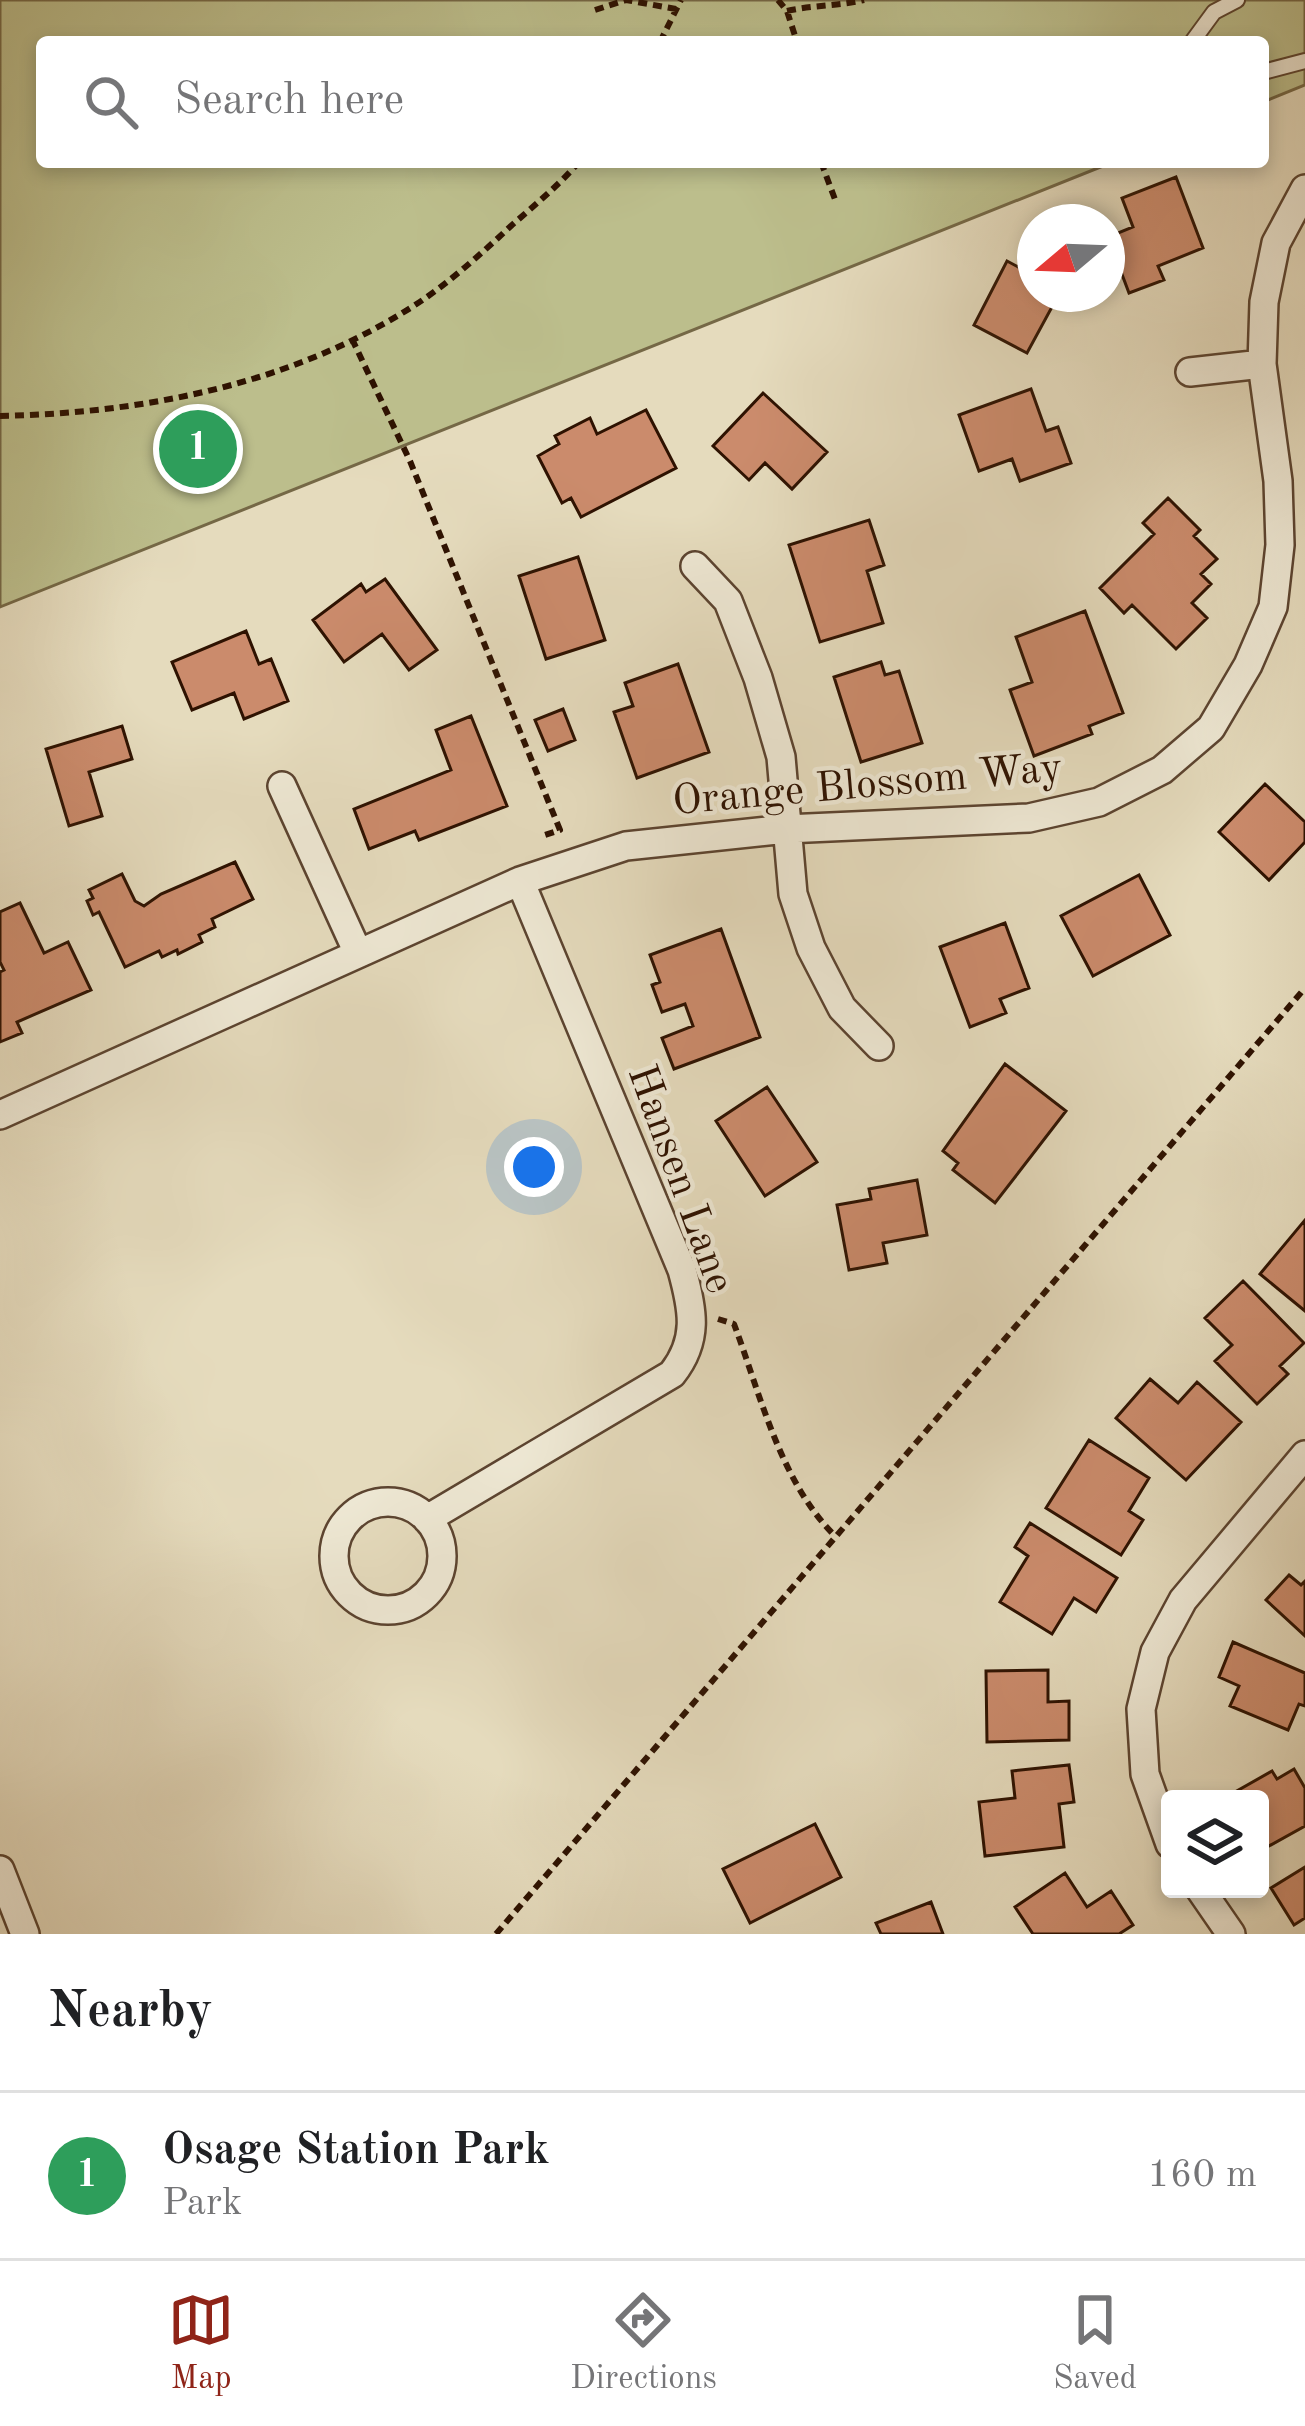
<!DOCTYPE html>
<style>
:root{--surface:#fff;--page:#f6f6f6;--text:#202124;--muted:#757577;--line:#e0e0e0;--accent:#8f2418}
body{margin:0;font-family:"Old Standard TT",serif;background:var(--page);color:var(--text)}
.controls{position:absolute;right:36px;bottom:36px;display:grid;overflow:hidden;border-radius:12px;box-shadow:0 6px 18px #0003}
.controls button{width:108px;height:108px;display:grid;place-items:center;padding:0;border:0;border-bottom:3px solid var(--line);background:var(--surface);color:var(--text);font:60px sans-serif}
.compass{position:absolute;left:1017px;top:204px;width:108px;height:108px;border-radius:50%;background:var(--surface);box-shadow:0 6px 18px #0003;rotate:251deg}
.you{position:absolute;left:534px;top:1167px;width:42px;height:42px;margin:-30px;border:9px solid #fff;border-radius:50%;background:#1a73e8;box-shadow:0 0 0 18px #1a73e833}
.badge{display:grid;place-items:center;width:78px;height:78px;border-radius:50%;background:var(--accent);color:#fff;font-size:39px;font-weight:700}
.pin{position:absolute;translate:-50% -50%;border:6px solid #fff;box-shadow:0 3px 12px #0006}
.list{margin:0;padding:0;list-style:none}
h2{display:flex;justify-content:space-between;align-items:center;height:156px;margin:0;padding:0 48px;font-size:51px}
h2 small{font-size:39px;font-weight:400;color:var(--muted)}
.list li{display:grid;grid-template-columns:78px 1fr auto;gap:36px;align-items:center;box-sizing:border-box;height:168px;padding:0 48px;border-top:3px solid var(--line)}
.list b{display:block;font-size:45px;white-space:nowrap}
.list p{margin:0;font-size:39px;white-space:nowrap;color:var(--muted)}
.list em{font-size:39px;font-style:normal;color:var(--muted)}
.icon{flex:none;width:66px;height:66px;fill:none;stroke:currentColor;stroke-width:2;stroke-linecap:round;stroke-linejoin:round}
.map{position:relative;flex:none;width:1305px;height:1934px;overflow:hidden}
.search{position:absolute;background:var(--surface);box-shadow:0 6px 18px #0003;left:36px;right:36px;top:36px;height:132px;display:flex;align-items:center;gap:30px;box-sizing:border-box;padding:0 42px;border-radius:12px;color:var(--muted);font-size:45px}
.sheet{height:324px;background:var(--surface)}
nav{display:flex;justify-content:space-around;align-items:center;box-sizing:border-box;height:168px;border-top:3px solid var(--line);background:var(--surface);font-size:33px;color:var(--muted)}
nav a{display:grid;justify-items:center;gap:6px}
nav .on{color:var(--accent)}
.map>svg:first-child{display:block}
.green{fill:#bcbe8c;stroke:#756846;stroke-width:3}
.building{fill:#cb8b6c;stroke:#2e1201;stroke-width:3}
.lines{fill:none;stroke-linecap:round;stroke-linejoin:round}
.lane-casing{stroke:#5c4430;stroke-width:18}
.street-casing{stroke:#5c4430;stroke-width:32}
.path{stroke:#2e1201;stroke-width:6;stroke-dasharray:9 6;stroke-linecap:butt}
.lane{stroke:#eee8d4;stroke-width:14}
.street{stroke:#eee8d4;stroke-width:27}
.labels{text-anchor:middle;stroke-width:9;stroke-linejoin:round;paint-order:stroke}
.street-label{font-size:42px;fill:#2e1201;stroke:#eee8d4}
</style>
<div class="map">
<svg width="1305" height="1934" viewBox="0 0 1305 1934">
<rect width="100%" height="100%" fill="#e5dbbd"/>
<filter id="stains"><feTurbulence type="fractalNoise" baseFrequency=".00167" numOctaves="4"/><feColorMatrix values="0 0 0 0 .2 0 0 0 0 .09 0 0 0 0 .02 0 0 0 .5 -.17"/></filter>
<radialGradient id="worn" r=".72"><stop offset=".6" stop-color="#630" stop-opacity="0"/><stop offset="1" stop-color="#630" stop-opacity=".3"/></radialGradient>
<path class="green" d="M0 0H1305V85L1263 102V42H42V162H1113L0 607Z"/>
<path class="building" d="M1176 177 1203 248 1158 266 1164 280 1129 293 1108 237 1133 227 1122 198Z
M1007 261 1035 276V294H1059L1027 353 974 325Z
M1031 389 1046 431 1058 427 1071 463 1020 481 1012 459 979 471 959 415Z
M763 393 827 452 792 489 765 463 749 480 713 446Z
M646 410 676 468 581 517 571 498 562 503 538 456 559 444 555 436 590 418 597 434Z
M1168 498 1200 530 1194 536 1217 559 1201 574 1211 584 1192 603 1207 618 1176 649 1132 605 1124 613 1100 588 1154 534 1143 523Z
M869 520 884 565 867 571 883 623 820 642 789 545Z
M578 557 605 640 546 659 519 576Z
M385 579 437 650 409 670 382 634 344 662 313 620 361 584 366 592Z
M1085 611 1123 713 1089 726 1092 734 1034 756 1010 690 1032 682 1016 637Z
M246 631 259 664 271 659 288 701 244 719 234 693 192 710 172 662Z
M881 662 885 675 899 671 922 743 861 762 834 677Z
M678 664 709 752 637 778 614 712 633 706 625 683Z
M563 709 575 740 548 751 535 720Z
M471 716 507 806 419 840 415 831 369 849 354 809 451 770 436 730Z
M122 726 132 759 89 772 102 816 69 826 46 749Z
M1265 784 1305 822V842L1269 880 1219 832Z
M235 862 253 899 212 919 215 927 199 935 202 942 178 954 177 950 162 957 159 951 125 967 99 912 93 915 87 901 93 898 89 890 122 874 135 901 144 906 161 894Z
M1139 875 1170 935 1093 976 1061 916Z
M20 903 44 953 68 942 91 990 17 1022 22 1033 0 1042V972L4 970 0 962V912Z
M1005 923 1029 988 1000 999 1006 1013 970 1027 940 947Z
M721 929 760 1037 674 1069 662 1038 693 1026 685 1004 662 1012 652 985 660 982 650 955Z
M1005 1064 1066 1111 995 1203 953 1170 958 1163 943 1151Z
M767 1087 817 1162 765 1196 716 1121Z
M917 1180 927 1235 883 1243 887 1263 849 1270 837 1205 871 1199 869 1189Z
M1305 1220V1311L1260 1274Z
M1243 1281 1304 1343 1280 1366 1288 1374 1257 1404 1215 1361 1232 1345 1205 1318Z
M1150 1379 1178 1403 1197 1382 1241 1422 1186 1480 1116 1418Z
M1089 1440 1149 1478 1129 1511 1143 1520 1121 1555 1046 1508Z
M1030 1523 1117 1578 1096 1612 1074 1598 1052 1634 1000 1602 1028 1556 1015 1547Z
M1289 1575 1301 1585 1305 1581V1636L1266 1600Z
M1233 1642 1305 1673V1706L1299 1704 1288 1730 1230 1706 1239 1686 1219 1677Z
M1048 1670V1702L1069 1701V1740L987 1742 986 1671Z
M1069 1765 1074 1802 1059 1804 1064 1847 985 1856 979 1802 1015 1798 1012 1771Z
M1294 1769 1305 1788V1826L1260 1851V1799L1228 1796 1272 1771 1277 1779Z
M815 1824 841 1877 750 1923 723 1869Z
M1305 1867V1918L1294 1925 1271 1888Z
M1065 1873 1087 1907 1111 1891 1133 1925 1119 1934H1033L1015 1907Z
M931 1902 943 1934H881L876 1923Z"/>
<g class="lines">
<g class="lane-casing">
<path id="lane" d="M1192 42 1214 12 1237 0
M1263 72 1305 61"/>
</g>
<g class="street-casing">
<path id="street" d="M1190 372 1262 364
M695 566 728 601 758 678 781 757 793 894 811 948 842 1008 879 1046
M282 786 358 953
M0 1115 520 881 626 846 786 829 1029 818 1099 802 1162 770 1211 728 1248 665 1273 607 1280 545 1278 481 1262 364 1264 302 1276 243 1305 189
M334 1556a54 54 0 1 1 108 0a54 54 0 1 1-108 0Z
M427 1519 672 1374C699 1340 693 1310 682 1270L520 881
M1170 1844 1145 1774 1141 1709 1155 1652 1183 1600 1305 1455
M0 1870 25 1934
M1200 1889 1231 1934"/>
</g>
<path class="path" d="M778 0 787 11 797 42
M595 10 626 0 676 9
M787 11C813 5 839 6 864 0
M660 42 681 0
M821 162 836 202
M352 339 410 461 560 830 542 836
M0 416C143 413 289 385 412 307 448 284 481 254 512 225 535 205 559 185 579 162
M718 1319 734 1324C761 1396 780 1481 835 1536
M496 1934 1305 988"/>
<use href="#lane" class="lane"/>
<use href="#street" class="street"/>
</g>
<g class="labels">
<g class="street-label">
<text transform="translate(867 782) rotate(-5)" y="15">Orange Blossom Way</text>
<text transform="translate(683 1178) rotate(70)" y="15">Hansen Lane</text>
</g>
</g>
<rect width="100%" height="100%" filter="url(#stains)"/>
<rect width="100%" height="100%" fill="url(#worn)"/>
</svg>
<div class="controls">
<button><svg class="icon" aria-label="layers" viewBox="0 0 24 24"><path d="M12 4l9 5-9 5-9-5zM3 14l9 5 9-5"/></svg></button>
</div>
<svg class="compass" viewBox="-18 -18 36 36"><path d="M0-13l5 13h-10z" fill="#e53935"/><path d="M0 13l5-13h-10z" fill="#757577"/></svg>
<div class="you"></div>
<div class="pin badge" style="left:198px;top:449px;background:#2e9e5b">1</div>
<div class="search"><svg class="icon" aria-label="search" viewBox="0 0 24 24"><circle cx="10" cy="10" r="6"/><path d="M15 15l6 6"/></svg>Search here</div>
</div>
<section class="sheet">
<h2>Nearby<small></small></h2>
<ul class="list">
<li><span class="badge" style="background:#2e9e5b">1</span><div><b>Osage Station Park</b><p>Park</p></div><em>160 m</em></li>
</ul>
</section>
<nav>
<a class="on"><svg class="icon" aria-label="map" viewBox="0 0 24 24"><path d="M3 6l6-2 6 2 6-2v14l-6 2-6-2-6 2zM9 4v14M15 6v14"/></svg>Map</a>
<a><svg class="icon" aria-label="directions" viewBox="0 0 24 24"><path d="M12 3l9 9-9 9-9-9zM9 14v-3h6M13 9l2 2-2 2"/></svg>Directions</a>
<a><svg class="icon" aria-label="saved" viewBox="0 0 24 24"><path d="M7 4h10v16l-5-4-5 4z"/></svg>Saved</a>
</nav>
